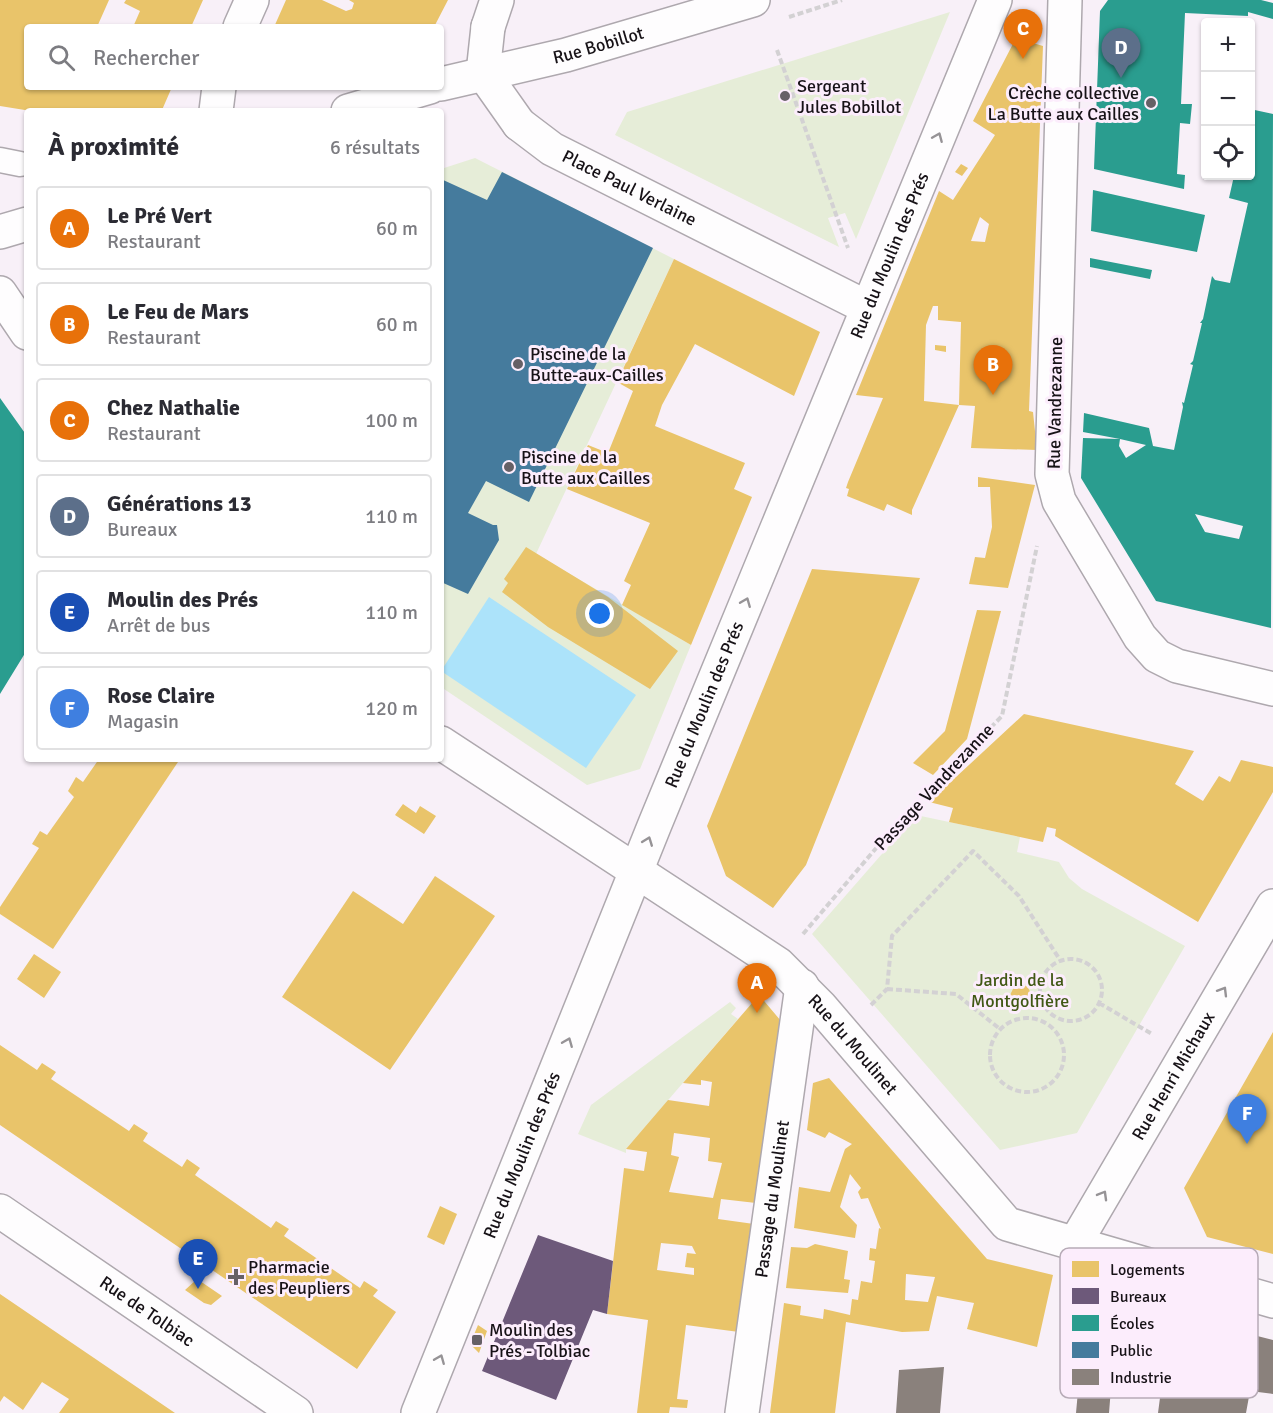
<!DOCTYPE html>
<html lang="fr">
<meta charset="utf-8">
<style>
:root{--surface:#fff;--page:#f2f2f3;--text:#2b2b33;--muted:#7c7c81;--line:#e1e1e2;--accent:#666066}
body{margin:0;font-family:Signika,sans-serif;background:var(--page);color:var(--text)}
.controls{position:absolute;right:18px;top:18px;display:grid;overflow:hidden;border-radius:6px;box-shadow:0 2px 4px #0004}
.controls button{width:54px;height:54px;display:grid;place-items:center;padding:0;border:0;border-bottom:2px solid var(--line);background:var(--surface);color:var(--text);font:30px sans-serif}
.you{position:absolute;left:600px;top:614px;width:21px;height:21px;margin:-15px;border:4px solid #fff;border-radius:50%;background:#1a73e8;box-shadow:0 0 0 9px #1a73e833}
.badge{display:grid;place-items:center;width:39px;height:39px;border-radius:50%;background:var(--accent);color:#fff;font-size:20px;font-weight:700}
.pin{position:absolute;translate:-50% -50px;filter:drop-shadow(0 2px 3px #0008)}
.pin::after{content:'';position:absolute;top:32px;width:21px;height:18px;background:inherit;clip-path:polygon(0 0,100% 0,50% 100%)}
.list{margin:0;padding:0;list-style:none}
h2{display:flex;justify-content:space-between;align-items:center;height:78px;margin:0;padding:0 24px;font-size:26px}
h2 small{font-size:20px;font-weight:400;color:var(--muted)}
.list li{display:grid;grid-template-columns:39px 1fr auto;gap:18px;align-items:center;box-sizing:border-box;height:84px;margin:0 12px 12px;padding:0 12px;border:2px solid var(--line);border-radius:6px}
.list b{display:block;font-size:22px;white-space:nowrap}
.list p{margin:0;font-size:20px;white-space:nowrap;color:var(--muted)}
.list em{font-size:20px;font-style:normal;color:var(--muted)}
.icon{flex:none;width:33px;height:33px;fill:none;stroke:currentColor;stroke-width:2;stroke-linecap:round;stroke-linejoin:round}
.map{position:relative;flex:none;width:1273px;height:1413px;overflow:hidden}
.search{position:absolute;background:var(--surface);box-shadow:0 2px 4px #0004;left:24px;top:24px;width:420px;height:66px;display:flex;align-items:center;gap:15px;box-sizing:border-box;padding:0 21px;border-radius:6px;color:var(--muted);font-size:22px}
.panel{position:absolute;background:var(--surface);box-shadow:0 2px 4px #0004;left:24px;top:108px;width:420px;height:654px;border-radius:6px}
.map>svg:first-child{display:block}
.green{fill:#e6edd8}
.water{fill:#ace3fa}
.homes{fill:#e9c46a;fill-rule:evenodd}
.offices{fill:#6d597a}
.schools{fill:#2a9d8f;fill-rule:evenodd}
.public{fill:#457b9d}
.industry{fill:#8a817c}
.lines{fill:none;stroke-linecap:round;stroke-linejoin:round}
.service-casing{stroke:#aea8ae;stroke-width:27}
.pedestrian-casing{stroke:#aea8ae;stroke-width:36}
.minor-casing{stroke:#aea8ae;stroke-width:36}
.tertiary-casing{stroke:#aea8ae;stroke-width:36}
.secondary-casing{stroke:#aea8ae;stroke-width:36}
.path{stroke:#d3d1d3;stroke-width:4;stroke-dasharray:6 3;stroke-linecap:butt}
.service{stroke:#fefdfe;stroke-width:24}
.pedestrian{stroke:#fefdfe;stroke-width:33}
.minor{stroke:#fefdfe;stroke-width:33}
.tertiary{stroke:#fefdfe;stroke-width:33}
.secondary{stroke:#fefdfe;stroke-width:33}
.oneway{stroke:#969396}
.poi-dot{fill:#666066;stroke:#fcedfc;stroke-width:2}
.labels{text-anchor:middle;stroke-width:6;stroke-linejoin:round;paint-order:stroke}
.street-label{font-size:18px;fill:#171217;stroke:#fcedfc}
.poi-label{font-size:18px;fill:#171217;stroke:#fcedfc;text-anchor:start}
.park-label{font-size:18px;fill:#415815;stroke:#fcedfc}
.key{fill:#fcedfc;stroke:#b7abb7;stroke-width:1.5}
.key-label{font-size:16px;fill:#171217}
</style>
<div class="map">
<svg width="1273" height="1413" viewBox="0 0 1273 1413">
<rect width="100%" height="100%" fill="#f8f0f8"/>
<path class="green" d="M950 12 856 239 845 213 828 218 839 247 615 135 627 112Z
M475 158 674 259 536 554 691 645 640 769 587 785 441 687V169Z
M916 815 1020 837 1017 852 1059 862 1069 878 1082 889 1185 946 1077 1133 1000 1150 812 934Z
M730 1002 736 1008 731 1014 738 1019 626 1149V1153L578 1134 591 1105Z"/>
<path class="water" d="M489 597 636 695 586 768 441 671Z"/>
<path class="homes" d="M0 0H109L97 27H27V87H172L162 110 31 111 0 106Z
M126 0H203L191 27H133L140 11 124 3Z
M286 0H322L346 11 352 9 354 3 349 0H448L434 27H274Z
M1016 38 1043 46 1029 411 1033 412 1037 450 971 448 975 406 959 405 961 322 938 320V306H933L926 325 924 401 959 405 912 510V515L887 504 884 511 847 496 849 489 846 488 848 482 883 398 856 395 939 191 953 200 995 135 973 121ZM980 217 989 224 985 242 971 241Z
M961 164 968 168 962 176 955 172Z
M674 259 820 332 794 396 695 344 662 405 655 426 745 463 734 489 752 497 691 645 622 605 631 585 624 581 650 523 567 489 588 445 608 453 633 391 617 382Z
M935 345 946 346V352L935 350Z
M978 477 1035 485 1008 588 969 584 975 557 985 558 992 527 990 487H978Z
M526 547 608 597 678 651 650 689 548 627 502 592 508 583 504 579Z
M812 569 920 578 806 865 773 908 726 876 707 826Z
M977 610 1001 611 967 739 933 775 913 763 945 731Z
M1024 714 1194 751 1175 784 1203 801 1219 776 1230 782 1241 760 1273 767V792L1198 922 1055 836 1056 829 1047 827 1043 842 1020 837 949 822 953 808 929 802Z
M99 759H180L53 949 0 914V907L39 848 32 844 40 831 47 835 74 797 68 791 76 777 83 782Z
M403 804 416 813 420 806 436 816 424 834 395 815Z
M435 876 495 916 390 1070 282 997 353 891 403 924Z
M34 954 61 972 44 998 17 979Z
M1015 985 1027 986 1032 995 1027 1004H1015L1010 995Z
M759 995 781 1021 756 1203 721 1199 718 1219 754 1224 739 1332 686 1325 677 1399 688 1400 687 1408 670 1407 669 1413H637L648 1320 607 1314 624 1168 644 1171 647 1152 626 1149 668 1100 709 1106 712 1082 701 1080V1085L683 1083ZM674 1133 710 1138 708 1161 722 1163 713 1198 669 1192 679 1157 671 1155ZM661 1243 692 1246 696 1254 687 1253 685 1267 694 1268V1275L657 1270Z
M1273 1032V1254L1207 1237 1184 1188Z
M0 1045 37 1070 42 1063 56 1072 51 1079 129 1131 134 1124 148 1133 143 1141 182 1167 187 1159 200 1168 195 1175 271 1228 276 1221 289 1229 284 1236 360 1288 364 1281 378 1290 373 1296 396 1312 357 1369 0 1125Z
M829 1078 987 1259 1053 1275 1037 1347 967 1329 974 1303 937 1296 929 1331 902 1332 846 1322 835 1413H770L784 1303 801 1306 800 1315 823 1319 824 1309 850 1315 852 1299 858 1300 861 1281 872 1283 875 1261 869 1260 870 1248 876 1249 879 1228 881 1229 868 1198 861 1199 858 1192 861 1188 850 1174 840 1207 857 1225 855 1238 794 1228 799 1187 830 1192 845 1149 852 1144 829 1132 825 1138 807 1130 813 1083ZM906 1274 935 1277 928 1302 905 1300Z
M440 1206 457 1214 444 1245 427 1237Z
M815 1244 848 1251 844 1279 850 1280 848 1293 786 1288 791 1247 807 1248Z
M196 1280 200 1281 222 1296 211 1305 204 1303 185 1290Z
M0 1294 72 1343 175 1413H59L69 1399 42 1382 23 1410 4 1396 0 1402Z
M478 1325 487 1331 479 1353 470 1344Z"/>
<path class="offices" d="M538 1235 613 1261 607 1314 593 1310 556 1400 482 1371Z"/>
<path class="schools" d="M1108 0H1261L1273 3V19L1248 12V16L1185 13 1181 104H1192L1190 124 1180 123 1177 174 1185 175 1184 189 1094 169 1100 11Z
M1250 109 1273 114 1271 628 1156 601 1081 478 1083 438 1120 439 1119 446 1126 458 1146 445 1120 439 1083 432 1084 413 1149 428 1153 446 1174 450 1183 407 1182 402 1184 403 1193 365 1190 364 1193 361 1202 323H1200L1203 319 1212 276 1215 280 1230 283 1248 203 1229 198 1234 176H1250ZM1195 514 1243 526 1239 539 1205 532Z
M1093 190 1205 215 1197 252 1091 231Z
M1090 258 1152 270 1150 279 1090 267Z
M0 398 27 436V650L0 694Z"/>
<path class="public" d="M502 172 653 248 529 502 486 481 468 513 493 525H497L499 540 468 594 441 582V179L487 200Z"/>
<path class="industry" d="M1098 1287 1122 1294 1116 1326 1109 1413H1076L1081 1358 1089 1359Z
M1171 1314 1273 1340V1394L1250 1391 1246 1413H1158Z
M944 1367 940 1413H896L899 1370Z"/>
<g class="lines">
<g class="service-casing">
<path id="service" d="M0 160 20 164"/>
</g>
<g class="pedestrian-casing">
<g id="pedestrian">
<path d="M1065 0 1052 474 1059 501 1140 637 1157 656 1177 666 1273 689"/>
<path d="M488 27 497 0"/>
<path id="s1" d="M519 124 552 149 866 307"/>
<path id="s2" d="M742 1413 802 986"/>
</g>
</g>
<g class="minor-casing">
<g id="minor">
<path d="M240 27 252 0"/>
<path d="M488 27 483 73 519 124"/>
<path d="M216 111 219 87"/>
<path d="M0 293 27 333"/>
<path id="s3" d="M441 743 778 964 821 1007 1007 1224 1273 1301"/>
<path id="s4" d="M1074 1245 1273 906"/>
<path id="s5" d="M418 1413 655 824 995 0"/>
</g>
</g>
<g class="tertiary-casing">
<g id="tertiary">
<path id="s6" d="M441 84 566 55 753 0"/>
<path d="M348 111 430 87"/>
<path d="M0 232 27 224"/>
</g>
</g>
<g class="secondary-casing">
<g id="secondary">
<path id="s7" d="M0 1211 296 1413"/>
</g>
</g>
<path class="path" d="M789 17 842 0
M777 50 848 248
M803 934 895 826 1002 716 1037 546
M1040 990a31 31 0 1 1 62 0a31 31 0 1 1-62 0Z
M887 989 956 994 1000 1029
M1099 1003 1152 1034
M871 1005 887 989 892 936 973 851 1019 896 1060 960
M990 1055a37 37 0 1 1 74 0a37 37 0 1 1-74 0Z"/>
<use href="#service" class="service"/>
<use href="#pedestrian" class="pedestrian"/>
<use href="#minor" class="minor"/>
<use href="#tertiary" class="tertiary"/>
<use href="#secondary" class="secondary"/>
</g>
<defs><path id="oneway-chevron" d="M-2-3.5L2.5 0L-2 3.5" fill="none" stroke-width="1.6" stroke-linecap="round" stroke-linejoin="round" transform="scale(1.5)"/></defs>
<g class="oneway">
<use href="#oneway-chevron" transform="translate(938 137) rotate(-67)"/>
<use href="#oneway-chevron" transform="translate(746 602) rotate(-68)"/>
<use href="#oneway-chevron" transform="translate(648 841) rotate(-69)"/>
<use href="#oneway-chevron" transform="translate(1223 991) rotate(-59)"/>
<use href="#oneway-chevron" transform="translate(568 1042) rotate(-68)"/>
<use href="#oneway-chevron" transform="translate(1103 1195) rotate(-60)"/>
<use href="#oneway-chevron" transform="translate(440 1359) rotate(-68)"/>
</g>
<g class="poi-dot">
<circle cx="785" cy="96" r="6"/>
<circle cx="1151" cy="103" r="6"/>
<circle cx="518" cy="364" r="6"/>
<circle cx="509" cy="467" r="6"/>
<path d="M233 1268h6v6h6v6h-6v6h-6v-6h-6v-6h6z"/>
<rect x="471" y="1334" width="12" height="12" rx="3"/>
</g>
<g class="labels">
<g class="street-label">
<text dy="6" stroke="none"><textPath href="#s6" startOffset="162">Rue Bobillot</textPath></text>
<text dy="6" stroke="none"><textPath href="#s1" startOffset="128">Place Paul Verlaine</textPath></text>
<text dy="6" stroke="none"><textPath href="#s5" startOffset="1250">Rue du Moulin des Prés</textPath></text>
<text transform="translate(1055 403) rotate(-89)" y="6">Rue Vandrezanne</text>
<text dy="6" stroke="none"><textPath href="#s5" startOffset="764">Rue du Moulin des Prés</textPath></text>
<text transform="translate(934 787) rotate(-47)" y="6">Passage Vandrezanne</text>
<text dy="6" stroke="none"><textPath href="#s3" startOffset="513">Rue du Moulinet</textPath></text>
<text dy="6" stroke="none"><textPath href="#s4" startOffset="196">Rue Henri Michaux</textPath></text>
<text dy="6" stroke="none"><textPath href="#s5" startOffset="278">Rue du Moulin des Prés</textPath></text>
<text dy="6" stroke="none"><textPath href="#s2" startOffset="216">Passage du Moulinet</textPath></text>
<text dy="6" stroke="none"><textPath href="#s7" startOffset="178">Rue de Tolbiac</textPath></text>
</g>
<g class="poi-label">
<text x="797" y="92">Sergeant<tspan x="797" dy="21">Jules Bobillot</tspan></text>
<text x="1139" y="99" text-anchor="end">Crèche collective<tspan x="1139" dy="21">La Butte aux Cailles</tspan></text>
<text x="530" y="360">Piscine de la<tspan x="530" dy="21">Butte-aux-Cailles</tspan></text>
<text x="521" y="463">Piscine de la<tspan x="521" dy="21">Butte aux Cailles</tspan></text>
<text x="248" y="1273">Pharmacie<tspan x="248" dy="21">des Peupliers</tspan></text>
<text x="489" y="1336">Moulin des<tspan x="489" dy="21">Prés - Tolbiac</tspan></text>
</g>
<g class="park-label">
<text x="1020" y="986">Jardin de la<tspan x="1020" dy="21">Montgolfière</tspan></text>
</g>
</g>
<rect x="1060" y="1248" width="198" height="150" rx="9" class="key"/>
<rect x="1072" y="1261" width="27" height="16" fill="#e9c46a"/>
<rect x="1072" y="1288" width="27" height="16" fill="#6d597a"/>
<rect x="1072" y="1315" width="27" height="16" fill="#2a9d8f"/>
<rect x="1072" y="1342" width="27" height="16" fill="#457b9d"/>
<rect x="1072" y="1369" width="27" height="16" fill="#8a817c"/>
<g class="key-label">
<text x="1110" y="1275">Logements</text>
<text x="1110" y="1302">Bureaux</text>
<text x="1110" y="1329">Écoles</text>
<text x="1110" y="1356">Public</text>
<text x="1110" y="1383">Industrie</text>
</g>
</svg>
<div class="controls">
<button>+</button>
<button>−</button>
<button><svg class="icon" aria-label="locate" viewBox="0 0 24 24"><circle cx="12" cy="12" r="6"/><path d="M12 2v4M12 18v4M2 12h4M18 12h4"/></svg></button>
</div>
<div class="you"></div>
<div class="pin badge" style="left:757px;top:1013px;background:#e8710a">A</div>
<div class="pin badge" style="left:993px;top:395px;background:#e8710a">B</div>
<div class="pin badge" style="left:1023px;top:59px;background:#e8710a">C</div>
<div class="pin badge" style="left:1121px;top:78px;background:#5c6f8a">D</div>
<div class="pin badge" style="left:198px;top:1289px;background:#1a4fb4">E</div>
<div class="pin badge" style="left:1247px;top:1144px;background:#3f7fe0">F</div>
<div class="search"><svg class="icon" aria-label="search" viewBox="0 0 24 24"><circle cx="10" cy="10" r="6"/><path d="M15 15l6 6"/></svg>Rechercher</div>
<section class="panel">
<h2>À proximité<small>6 résultats</small></h2>
<ul class="list">
<li><span class="badge" style="background:#e8710a">A</span><div><b>Le Pré Vert</b><p>Restaurant</p></div><em>60 m</em></li>
<li><span class="badge" style="background:#e8710a">B</span><div><b>Le Feu de Mars</b><p>Restaurant</p></div><em>60 m</em></li>
<li><span class="badge" style="background:#e8710a">C</span><div><b>Chez Nathalie</b><p>Restaurant</p></div><em>100 m</em></li>
<li><span class="badge" style="background:#5c6f8a">D</span><div><b>Générations 13</b><p>Bureaux</p></div><em>110 m</em></li>
<li><span class="badge" style="background:#1a4fb4">E</span><div><b>Moulin des Prés</b><p>Arrêt de bus</p></div><em>110 m</em></li>
<li><span class="badge" style="background:#3f7fe0">F</span><div><b>Rose Claire</b><p>Magasin</p></div><em>120 m</em></li>
</ul>
</section>
</div>
